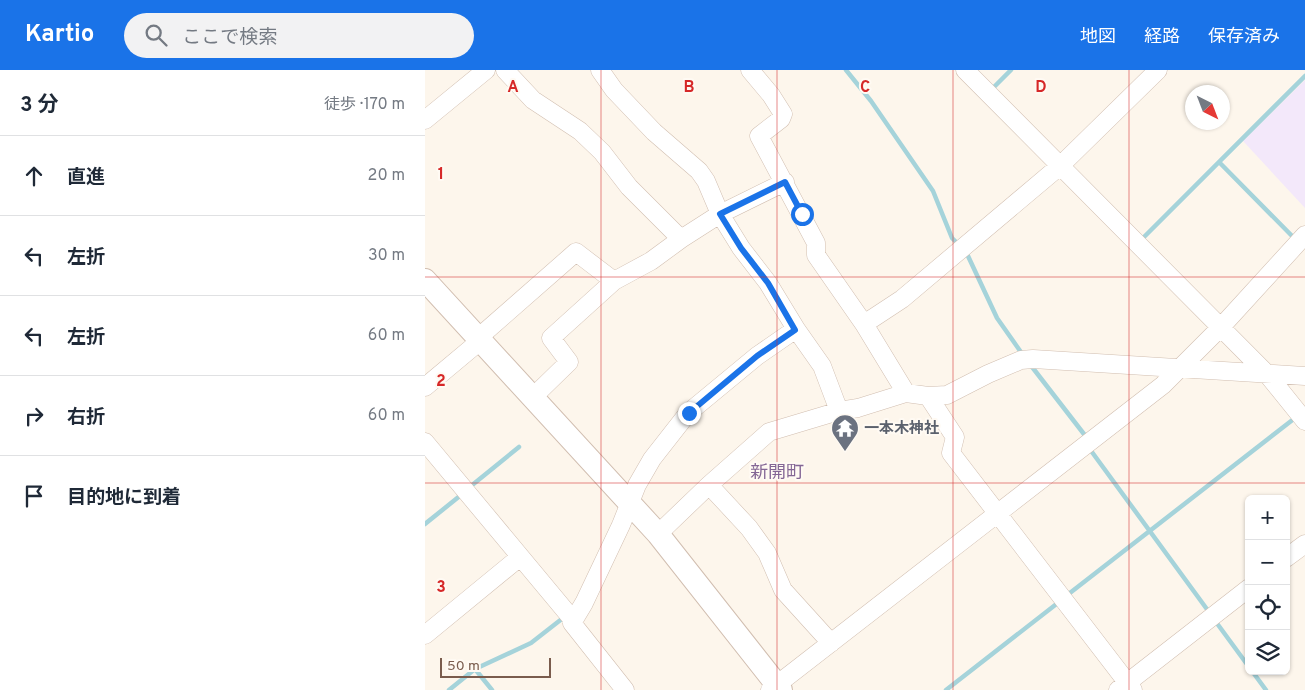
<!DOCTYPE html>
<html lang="ja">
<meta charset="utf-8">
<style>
:root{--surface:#fff;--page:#f2f2f3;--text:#1f2937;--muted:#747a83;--line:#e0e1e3;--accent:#1a73e8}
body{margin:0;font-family:Overpass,"Noto Sans JP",sans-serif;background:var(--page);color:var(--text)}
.controls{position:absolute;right:15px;bottom:15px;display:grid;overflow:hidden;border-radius:8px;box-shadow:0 1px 4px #0004}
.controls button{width:45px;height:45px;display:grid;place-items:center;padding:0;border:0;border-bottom:1px solid var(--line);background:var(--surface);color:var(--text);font:25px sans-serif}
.compass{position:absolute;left:760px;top:15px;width:45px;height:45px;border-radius:50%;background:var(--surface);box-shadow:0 1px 4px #0004;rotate:138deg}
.scale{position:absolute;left:15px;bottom:12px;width:111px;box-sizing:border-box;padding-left:5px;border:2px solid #7a5c4d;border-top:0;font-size:14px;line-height:18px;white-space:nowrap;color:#7a5c4d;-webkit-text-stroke:4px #fffaf3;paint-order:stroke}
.stop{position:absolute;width:15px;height:15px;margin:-11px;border:4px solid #1a73e8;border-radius:50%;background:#fff}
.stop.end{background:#1a73e8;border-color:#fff;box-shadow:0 1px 5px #0008}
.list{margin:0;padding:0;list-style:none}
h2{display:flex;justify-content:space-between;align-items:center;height:65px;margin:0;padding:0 20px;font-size:21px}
h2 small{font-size:16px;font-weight:400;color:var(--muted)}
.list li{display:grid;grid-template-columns:32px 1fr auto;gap:15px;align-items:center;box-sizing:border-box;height:80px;padding:0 20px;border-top:1px solid var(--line)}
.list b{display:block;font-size:19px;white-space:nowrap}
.list em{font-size:16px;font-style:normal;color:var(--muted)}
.icon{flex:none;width:28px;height:28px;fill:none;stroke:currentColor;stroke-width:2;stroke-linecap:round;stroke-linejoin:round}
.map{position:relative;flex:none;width:880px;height:620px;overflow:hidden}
header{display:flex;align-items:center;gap:30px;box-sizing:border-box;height:70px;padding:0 25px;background:var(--accent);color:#fff}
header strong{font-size:24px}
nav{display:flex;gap:28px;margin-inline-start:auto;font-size:18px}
.search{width:350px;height:45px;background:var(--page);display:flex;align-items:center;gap:12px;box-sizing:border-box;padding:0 18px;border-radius:28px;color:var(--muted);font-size:19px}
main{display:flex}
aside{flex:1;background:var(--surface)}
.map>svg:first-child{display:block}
.education{fill:#f3e8fa}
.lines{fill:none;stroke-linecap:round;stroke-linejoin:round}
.stream{stroke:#a5d3da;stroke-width:4.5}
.minor-casing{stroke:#d1beb0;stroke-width:19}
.tertiary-casing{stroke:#d1beb0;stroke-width:24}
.minor{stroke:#fff;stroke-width:18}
.tertiary{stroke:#fff;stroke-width:22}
.route{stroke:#1a73e8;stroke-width:6}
.grid{fill:none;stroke:#d62828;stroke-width:1;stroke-opacity:0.55}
.labels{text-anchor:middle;stroke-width:4;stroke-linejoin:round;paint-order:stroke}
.worship-label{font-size:15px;font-weight:bold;fill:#5b616d;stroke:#fffaf3;text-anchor:start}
.quarter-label{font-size:18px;fill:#846695;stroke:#fffaf3}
.grid-label{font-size:16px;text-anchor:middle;font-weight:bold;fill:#d62828;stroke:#fffaf3;stroke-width:4;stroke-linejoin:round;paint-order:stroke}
</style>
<header>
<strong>Kartio</strong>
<div class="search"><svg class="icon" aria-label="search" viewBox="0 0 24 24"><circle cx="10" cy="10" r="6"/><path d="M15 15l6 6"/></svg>ここで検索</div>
<nav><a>地図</a><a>経路</a><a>保存済み</a></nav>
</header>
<main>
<aside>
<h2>3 分<small>徒歩 · 170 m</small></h2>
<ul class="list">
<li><svg class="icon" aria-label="ahead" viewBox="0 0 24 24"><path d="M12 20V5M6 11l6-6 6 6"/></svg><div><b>直進</b></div><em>20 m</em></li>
<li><svg class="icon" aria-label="left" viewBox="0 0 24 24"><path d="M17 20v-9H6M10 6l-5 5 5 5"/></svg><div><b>左折</b></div><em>30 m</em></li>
<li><svg class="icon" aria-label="left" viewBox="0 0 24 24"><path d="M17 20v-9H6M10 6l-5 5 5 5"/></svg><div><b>左折</b></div><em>60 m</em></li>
<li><svg class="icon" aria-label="right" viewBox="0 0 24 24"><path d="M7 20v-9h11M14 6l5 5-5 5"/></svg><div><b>右折</b></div><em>60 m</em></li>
<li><svg class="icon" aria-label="arrive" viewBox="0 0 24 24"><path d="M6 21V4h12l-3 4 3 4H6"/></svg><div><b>目的地に到着</b></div></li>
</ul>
</aside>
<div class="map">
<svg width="880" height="620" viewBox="0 0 880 620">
<rect width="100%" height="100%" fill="#fdf6ec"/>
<path class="education" d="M880 10V138L818 71Z"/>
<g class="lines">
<path class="stream" d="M421 0 446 31 508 121 527 168 534 175
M569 17 586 0
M794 92 870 169
M717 169 880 6
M539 181 543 186 572 248 598 285
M604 293 662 368
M664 378 784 542
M46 416 94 377
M0 454 36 425
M641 526 870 348
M791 552 824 597
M50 599 67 620
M827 601 841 620
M24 620 50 599 106 573 138 548
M521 620 634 532"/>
<g class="minor-casing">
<path id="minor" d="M80 0 108 30 155 61 177 82 204 117 256 169
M175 0 189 20 229 62 274 101 281 111 295 144 316 178 343 213 371 259 332 286 263 343 227 389 212 415 196 455 159 533 147 553 200 620
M325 0 346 25 358 44 356 49 334 66 391 173V185L439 254 481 323
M540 0 842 304 880 351
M0 50 61 0
M439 254 477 229 636 95 733 0
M371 259 397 296 414 341
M53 268 151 182 189 211
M0 317 55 271
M503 326 530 367 526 383 708 620
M107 328 144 292 126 268 189 211 226 191 256 169 295 144 360 112
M0 372 148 550
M284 415 324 458 342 483 358 520 406 573
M233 464 284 415 344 362 414 341 433 338 481 323 503 326 522 325 563 304 596 290 608 289 880 306
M861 488 880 474
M0 565 95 487
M345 620 738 315 796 257 880 165
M693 620 824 518"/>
</g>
<g class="tertiary-casing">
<path id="tertiary" d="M0 210 233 464 356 620"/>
</g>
<use href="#minor" class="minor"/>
<use href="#tertiary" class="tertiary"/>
</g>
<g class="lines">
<path class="route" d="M264 343 332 286 370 260 343 213 316 178 295 144 360 112 377 144"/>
</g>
<path class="grid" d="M176 0V620M352 0V620M528 0V620M704 0V620M0 207H880M0 413H880"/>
<defs>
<g id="temple-pin" transform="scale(1.4375)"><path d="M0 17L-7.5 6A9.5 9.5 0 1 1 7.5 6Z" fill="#6b7280" stroke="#fffaf3"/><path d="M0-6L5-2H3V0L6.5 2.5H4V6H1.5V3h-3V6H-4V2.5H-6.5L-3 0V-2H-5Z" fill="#fff"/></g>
</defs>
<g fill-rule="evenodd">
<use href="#temple-pin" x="420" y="358"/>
</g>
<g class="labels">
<g class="worship-label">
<text x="439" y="363">一本木神社</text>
</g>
<g class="quarter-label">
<text x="352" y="408">新開町</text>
</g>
</g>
<g class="grid-label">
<text x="88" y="22">A</text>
<text x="264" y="22">B</text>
<text x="440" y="22">C</text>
<text x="616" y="22">D</text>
<text x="16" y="109">1</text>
<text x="16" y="316">2</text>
<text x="16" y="522">3</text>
</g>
</svg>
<div class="controls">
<button>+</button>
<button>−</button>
<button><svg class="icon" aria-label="locate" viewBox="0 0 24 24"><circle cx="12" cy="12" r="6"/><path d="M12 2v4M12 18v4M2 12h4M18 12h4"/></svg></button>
<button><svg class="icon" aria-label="layers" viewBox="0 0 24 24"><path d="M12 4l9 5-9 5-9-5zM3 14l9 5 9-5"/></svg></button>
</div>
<svg class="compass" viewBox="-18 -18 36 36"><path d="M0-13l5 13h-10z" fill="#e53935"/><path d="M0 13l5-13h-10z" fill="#747a83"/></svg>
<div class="scale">50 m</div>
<div class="stop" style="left:377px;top:144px"></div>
<div class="stop end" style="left:264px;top:343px"></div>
</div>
</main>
